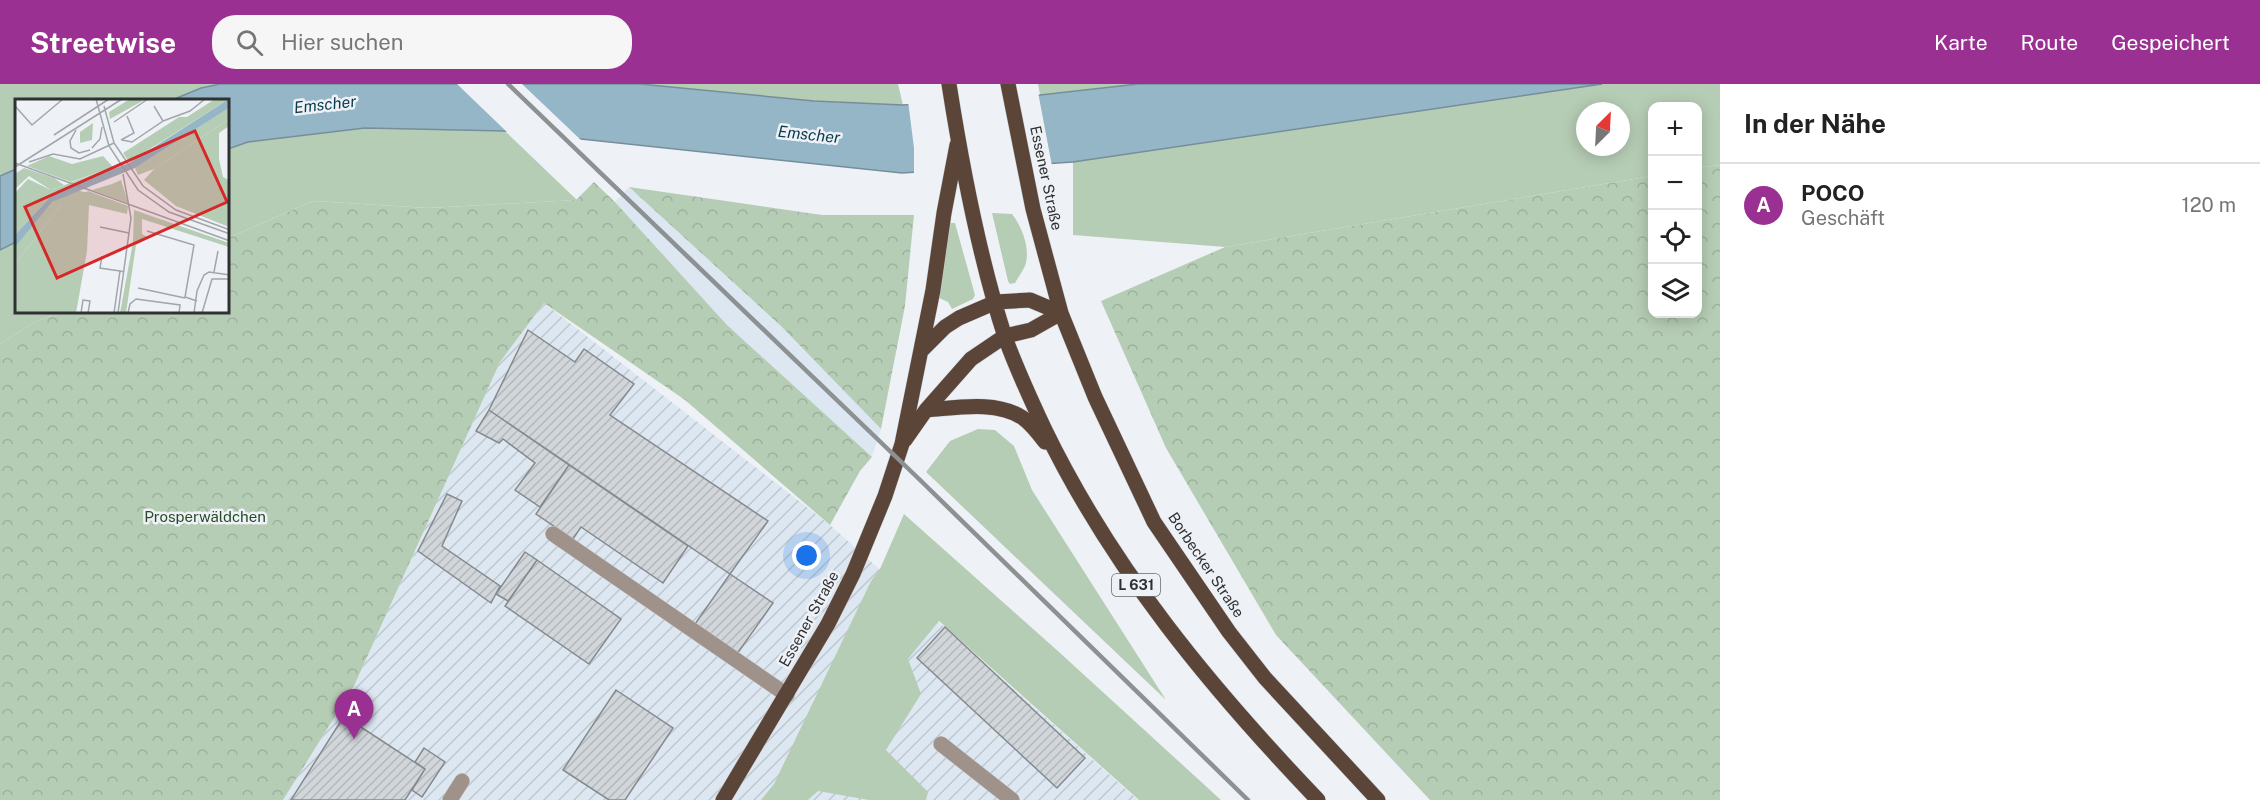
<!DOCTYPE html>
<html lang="de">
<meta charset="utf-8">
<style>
:root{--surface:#fff;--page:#f6f6f6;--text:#222;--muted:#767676;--line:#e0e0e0;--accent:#9a3092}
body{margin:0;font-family:"Public Sans",sans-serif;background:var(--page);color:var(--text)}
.controls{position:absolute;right:18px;top:18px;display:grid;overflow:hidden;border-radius:12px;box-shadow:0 3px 15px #0003}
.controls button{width:54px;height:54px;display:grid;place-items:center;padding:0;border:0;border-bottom:2px solid var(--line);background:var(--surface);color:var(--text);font:30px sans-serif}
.compass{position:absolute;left:1576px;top:18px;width:54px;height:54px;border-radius:50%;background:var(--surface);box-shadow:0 3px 15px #0003;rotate:24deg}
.you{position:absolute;left:807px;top:472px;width:21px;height:21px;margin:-15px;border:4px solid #fff;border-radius:50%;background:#1a73e8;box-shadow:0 0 0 9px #1a73e833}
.badge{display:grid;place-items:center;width:39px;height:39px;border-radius:50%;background:var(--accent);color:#fff;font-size:20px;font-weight:700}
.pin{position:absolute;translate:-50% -50px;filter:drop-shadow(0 2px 3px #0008)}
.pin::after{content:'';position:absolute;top:32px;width:21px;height:18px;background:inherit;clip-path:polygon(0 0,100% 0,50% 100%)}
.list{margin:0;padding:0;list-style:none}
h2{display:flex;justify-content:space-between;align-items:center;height:78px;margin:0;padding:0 24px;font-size:26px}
h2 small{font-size:20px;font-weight:400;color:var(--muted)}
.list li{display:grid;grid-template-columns:39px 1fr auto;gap:18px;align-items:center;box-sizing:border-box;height:84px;padding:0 24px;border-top:2px solid var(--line)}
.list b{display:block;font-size:22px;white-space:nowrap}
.list p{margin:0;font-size:20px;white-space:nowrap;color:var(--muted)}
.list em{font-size:20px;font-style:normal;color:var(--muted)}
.icon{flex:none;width:33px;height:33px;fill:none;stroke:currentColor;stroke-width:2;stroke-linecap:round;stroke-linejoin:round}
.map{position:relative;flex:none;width:1720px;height:716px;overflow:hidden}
header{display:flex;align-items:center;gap:36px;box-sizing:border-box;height:84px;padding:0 30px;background:var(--accent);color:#fff}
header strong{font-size:28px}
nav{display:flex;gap:33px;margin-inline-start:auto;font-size:21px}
.search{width:420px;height:54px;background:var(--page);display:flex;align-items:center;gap:15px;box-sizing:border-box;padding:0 21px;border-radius:24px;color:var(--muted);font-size:22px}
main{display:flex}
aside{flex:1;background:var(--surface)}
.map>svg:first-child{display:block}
.built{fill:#dde7f1}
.industrial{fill:url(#industrial-furrows)}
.grass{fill:#b6cdb5;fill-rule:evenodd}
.forest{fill:url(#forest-crowns)}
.water{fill:#94b6c6;stroke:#768e9a;stroke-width:1.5}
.pier{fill:#eef2f7}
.building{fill:url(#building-hatch);stroke:#85898d;stroke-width:1.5}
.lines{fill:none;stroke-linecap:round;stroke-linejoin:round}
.minor-casing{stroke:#cccfd4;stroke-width:16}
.major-casing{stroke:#cccfd4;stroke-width:16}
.minor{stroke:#9f928a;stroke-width:15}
.major{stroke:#5b4538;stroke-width:15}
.rail{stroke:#8e9194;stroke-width:4.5}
.labels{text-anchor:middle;stroke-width:5;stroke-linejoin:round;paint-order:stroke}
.shield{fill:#eef2f7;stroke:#686b6e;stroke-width:1.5}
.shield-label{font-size:14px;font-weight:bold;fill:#2f3133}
.street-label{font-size:15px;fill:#2f3133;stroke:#eef2f7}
.park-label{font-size:15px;fill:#274b26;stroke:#eef2f7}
.water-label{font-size:16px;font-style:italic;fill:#093b4d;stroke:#eef2f7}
.inset-road{fill:none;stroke:#a2a5a9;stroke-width:1.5}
.view{fill:#d62828;fill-opacity:0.15;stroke:#d62828;stroke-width:3}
.inset-edge{fill:none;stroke:#2f3133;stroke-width:3}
</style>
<header>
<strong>Streetwise</strong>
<div class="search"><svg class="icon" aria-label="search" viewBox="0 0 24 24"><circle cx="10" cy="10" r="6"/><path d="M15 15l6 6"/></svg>Hier suchen</div>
<nav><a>Karte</a><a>Route</a><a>Gespeichert</a></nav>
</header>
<main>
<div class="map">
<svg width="1720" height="716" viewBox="0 0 1720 716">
<defs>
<pattern id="industrial-furrows" width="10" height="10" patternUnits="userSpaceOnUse" patternTransform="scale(1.5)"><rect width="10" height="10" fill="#dde7f1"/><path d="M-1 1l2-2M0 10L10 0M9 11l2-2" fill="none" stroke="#bec7cf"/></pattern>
<pattern id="forest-crowns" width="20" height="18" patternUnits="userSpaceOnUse" patternTransform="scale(1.5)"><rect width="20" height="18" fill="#b6cdb5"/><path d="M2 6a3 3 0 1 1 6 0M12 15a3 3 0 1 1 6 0" fill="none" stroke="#9db09c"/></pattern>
<pattern id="building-hatch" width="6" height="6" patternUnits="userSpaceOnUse" patternTransform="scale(1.5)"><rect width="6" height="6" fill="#d1d6da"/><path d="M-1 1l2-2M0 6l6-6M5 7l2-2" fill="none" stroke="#b4b8bc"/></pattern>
</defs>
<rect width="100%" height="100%" fill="#eef2f7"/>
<path class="built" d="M629 103 781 242 881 345 872 373 727 241 615 118Z"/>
<path class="industrial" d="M544 219 830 441 1138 716H283L354 602 500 278Z"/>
<path class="grass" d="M0 0H220L201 4 172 16H16V85L0 92Z
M640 0H898L903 21 814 17Z
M1038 0H1138L1040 11Z
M1602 0H1720V81L1698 84V22H1652V92L1225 163 1073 151V78ZM1585 27H1621V63H1585Z
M365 44 505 47 577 116 428 124 313 117 228 154V65L248 58Z
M992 129 1012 130C1022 143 1031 165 1025 182 1022 188 1018 194 1015 199L1010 200 1008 197Z
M948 139H955L975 211 973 215 952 225 948 218 939 214Z
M16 158V228H59L33 239 0 260V166Z
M978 345 995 346 1014 362 1032 406 1166 616 926 388 950 357Z
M904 430 1059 568 1221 716H1139L939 537 908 575 921 610 886 666 928 708 926 716H869L818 707 808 716H761L774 700 871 497 880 485Z"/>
<path class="forest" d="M1720 81V716H1430L1276 551 1166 364 1101 217 1225 163 1652 92V230H1698V84Z
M594 98 615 118 727 241 872 373 860 387 830 441 685 316 544 219 500 278 354 602 283 716H0V260L33 239 59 228H228V154L313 117 428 124 576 116Z
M629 103 822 131H914L905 222 881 345 781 242Z"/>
<path class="water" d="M220 0H640L814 17 903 21 1040 11 1138 0H1602L1073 78 902 89 505 47 365 44 248 58 228 65V16H172L201 4Z
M16 85V158L0 166V92Z"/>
<path class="pier" d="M457 0H522L583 58 509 50Z
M1038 8 1052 82 914 92V64L908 17Z"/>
<path class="building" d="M528 246 575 278 584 265 634 300 610 331 768 437 730 490 489 326Z
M489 326 569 381 540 423 515 406 535 379 503 355 499 359 476 347Z
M569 381 688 462 663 499 581 443 573 455 536 430Z
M447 410 462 417 442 462 500 502 491 519 418 467Z
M525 468 537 476 508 517 496 510Z
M537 476 621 535 589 580 505 522Z
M730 490 773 519 737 570 695 540Z
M945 543 1085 674 1057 704 917 574Z
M616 606 673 644 625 716H609L563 686Z
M344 632 425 685 405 716H291Z
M424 664 445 678 422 713 412 706 425 685 415 678Z"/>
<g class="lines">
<g class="minor-casing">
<path id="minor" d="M553 450 787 611
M941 660 1012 716
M450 716 462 697"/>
</g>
<g class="major-casing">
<path id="major" d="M949 0C962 83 979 173 1005 253 1016 284 1030 314 1044 344 1112 485 1211 604 1318 716
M1008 0 1033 125 1061 229 1095 313 1154 438 1229 548 1265 594 1378 716
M921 267 945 243 959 234 996 218 1030 216 1061 229
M926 326C956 324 996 316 1023 334 1031 340 1039 350 1045 358
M905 356 926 326 971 275 1005 252 1031 246 1061 229
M723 716 828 540 853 490 885 412 902 360 933 206 944 129 957 61"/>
</g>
<use href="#minor" class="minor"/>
<use href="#major" class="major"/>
<path class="rail" d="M508 0 919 395 1248 716"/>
</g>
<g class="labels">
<rect class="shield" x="1112" y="490" width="48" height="22" rx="4.5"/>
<g class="shield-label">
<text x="1136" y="506">L 631</text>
</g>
<g class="street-label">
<text transform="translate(1046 94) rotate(78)" y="5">Essener Straße</text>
<text transform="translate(1206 481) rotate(56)" y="5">Borbecker Straße</text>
<text transform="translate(809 535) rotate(-61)" y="5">Essener Straße</text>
</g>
<g class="park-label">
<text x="205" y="438">Prosperwäldchen</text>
</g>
<g class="water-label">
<text transform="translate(325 20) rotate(-6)" y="6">Emscher</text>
<text transform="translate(809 50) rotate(6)" y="6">Emscher</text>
</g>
</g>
<g transform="translate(15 15)">
<rect width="214" height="214" fill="#eef2f7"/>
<path d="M200 0H214L114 63 108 54 164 18H172ZM214 9V20L139 70 123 76 120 69ZM98 68 100 70 40 93 0 136V94L13 80 36 91ZM62 91 72 94 46 106 0 165V148L25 114 37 103ZM119 111 214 144V148L127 120V135L134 139 121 146 111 214H105L118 143Z" fill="#b6cdb5"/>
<path d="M115 0H131L95 20 94 13ZM214 20V27L204 34V60L208 78 214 81V128L161 107 129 81 139 70ZM78 24 77 41 65 44V33ZM34 57 57 65 88 57 98 68 56 83 12 67ZM9 69 39 79 49 86 36 91 14 77 0 90V75ZM106 81 113 104 77 91 97 85ZM73 92 113 107 112 115 74 106 72 152 61 214H0V165L46 106Z" fill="#b6cdb5"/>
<path d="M214 0V9L120 69 37 103 0 148V136L40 93 114 64Z" fill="#94b6c6"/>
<path class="inset-road" d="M81 0 94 47 123 91 154 113 215 135M0 7 17 26 48 0M89 7 99 44 128 87 161 111 215 131M148 22 175 12 190 0M99 23 133 0M61 31 55 42 56 49 64 54 75 51M39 36 94 0M106 41 119 34 112 17M107 41 117 43 148 22 139 7M77 49 85 40 87 28M14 63 38 55 65 60 99 44M0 64 215 142M0 68 107 0M85 128 114 134M132 132 179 146 170 198 182 202M87 157 85 169 105 172M199 173 203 152M123 189 170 199M66 214 68 201 75 202 73 214M99 214 105 172 109 173M103 214 116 119 108 75M113 214 115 205 121 200 165 206 164 214M179 214 182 192 189 176 194 173 215 176M187 214 197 180H215"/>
<path class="view" d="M180 32 212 103 42 179 10 108Z"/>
<rect width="214" height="214" class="inset-edge"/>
</g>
</svg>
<div class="controls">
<button>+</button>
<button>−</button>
<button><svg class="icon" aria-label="locate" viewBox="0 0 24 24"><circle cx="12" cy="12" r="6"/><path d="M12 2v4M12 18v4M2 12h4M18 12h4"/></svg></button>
<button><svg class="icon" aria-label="layers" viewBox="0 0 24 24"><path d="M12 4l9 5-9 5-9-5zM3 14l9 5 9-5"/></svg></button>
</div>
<svg class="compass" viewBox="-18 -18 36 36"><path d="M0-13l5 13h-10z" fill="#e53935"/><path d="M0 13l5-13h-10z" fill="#767676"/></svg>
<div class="you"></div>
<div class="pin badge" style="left:354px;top:655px">A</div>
</div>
<aside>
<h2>In der Nähe<small></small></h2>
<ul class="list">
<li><span class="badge">A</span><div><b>POCO</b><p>Geschäft</p></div><em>120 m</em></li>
</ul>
</aside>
</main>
